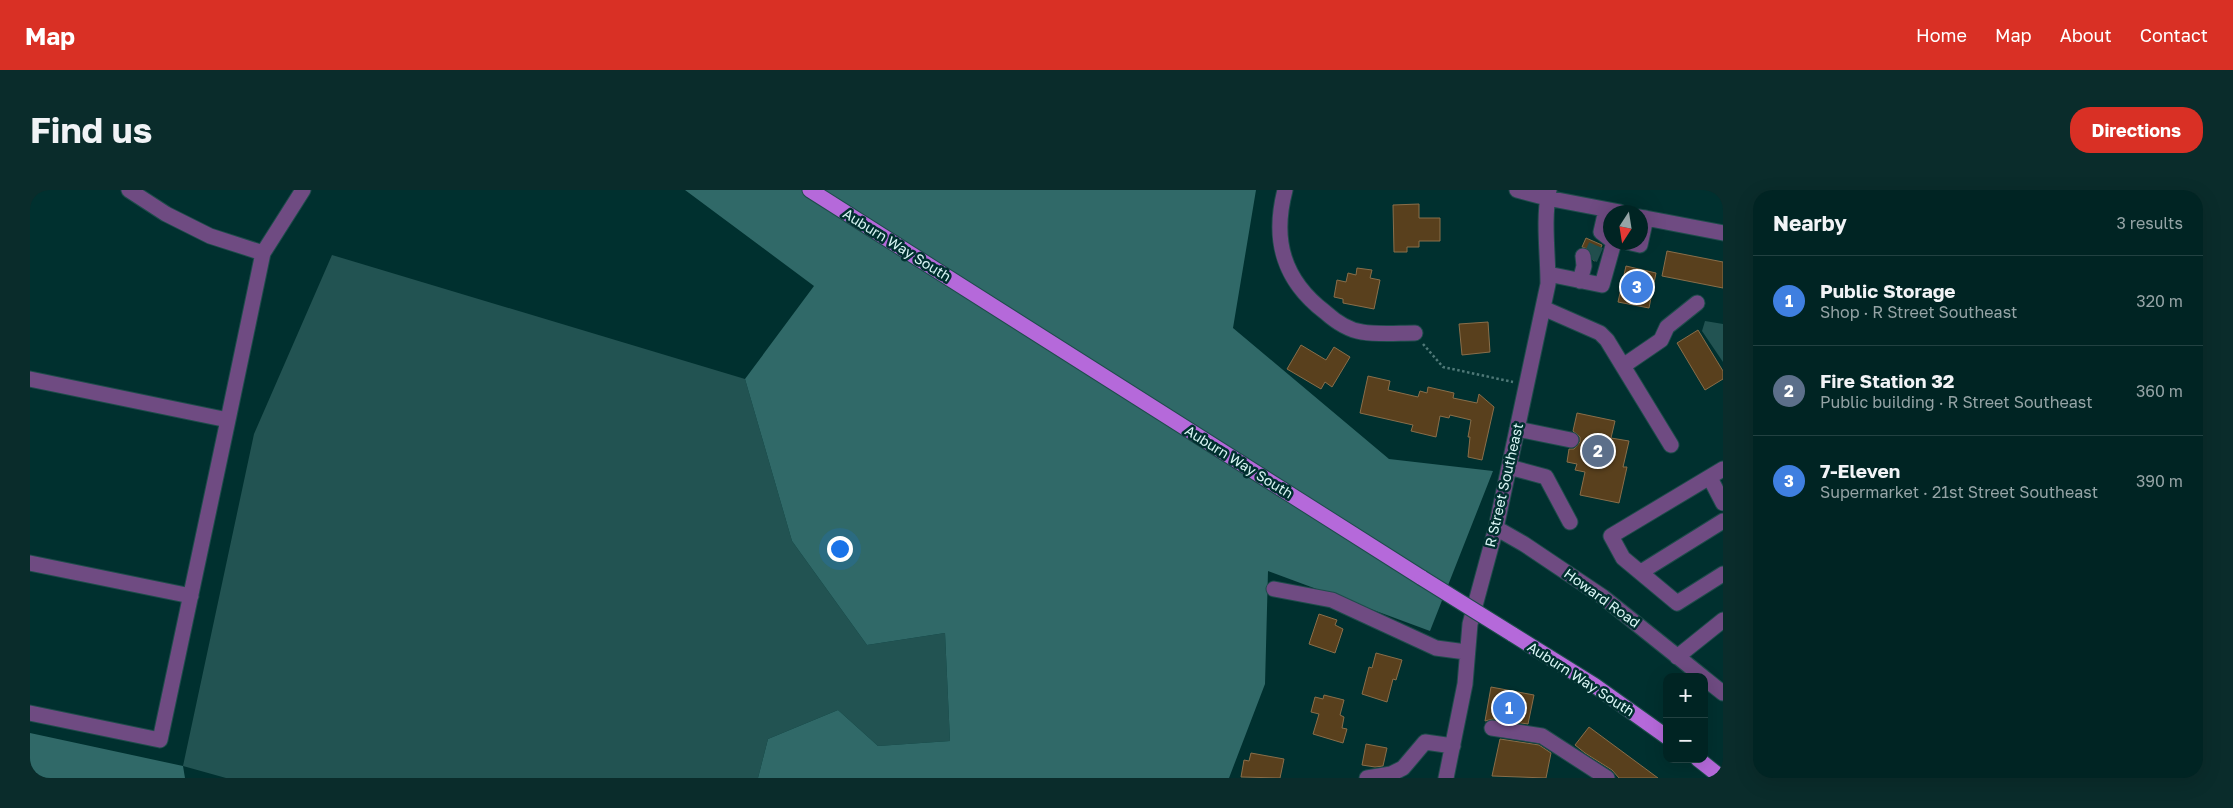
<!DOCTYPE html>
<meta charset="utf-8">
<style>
:root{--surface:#002423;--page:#0a2c2b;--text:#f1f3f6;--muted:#95a4a6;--line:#224141;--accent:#d93025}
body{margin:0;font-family:"Golos Text",sans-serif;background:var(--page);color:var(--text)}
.controls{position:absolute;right:15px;bottom:15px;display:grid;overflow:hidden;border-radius:10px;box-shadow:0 5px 20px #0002}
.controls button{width:45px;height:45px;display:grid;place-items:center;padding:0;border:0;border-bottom:1px solid var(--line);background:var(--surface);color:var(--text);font:25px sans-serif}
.compass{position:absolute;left:1573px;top:15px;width:45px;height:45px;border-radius:50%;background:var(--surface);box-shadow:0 5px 20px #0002;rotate:192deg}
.you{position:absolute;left:809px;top:358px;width:18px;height:18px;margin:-12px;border:4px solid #fff;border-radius:50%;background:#1a73e8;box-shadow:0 0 0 8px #1a73e833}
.badge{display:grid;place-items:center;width:32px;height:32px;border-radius:50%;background:var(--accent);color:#fff;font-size:16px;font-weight:700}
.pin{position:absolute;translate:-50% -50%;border:2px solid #fff;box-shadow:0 1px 5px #0006}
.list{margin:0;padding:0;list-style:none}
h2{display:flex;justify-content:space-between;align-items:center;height:65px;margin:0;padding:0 20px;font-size:21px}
h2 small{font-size:16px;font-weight:400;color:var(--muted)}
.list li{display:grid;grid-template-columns:32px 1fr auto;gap:15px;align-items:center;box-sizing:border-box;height:90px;padding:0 20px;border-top:1px solid var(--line)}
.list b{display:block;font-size:19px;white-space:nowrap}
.list p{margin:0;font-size:16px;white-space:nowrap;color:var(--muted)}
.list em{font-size:16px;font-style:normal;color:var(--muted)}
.map{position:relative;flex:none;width:1693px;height:588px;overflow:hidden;border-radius:20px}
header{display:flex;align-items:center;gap:30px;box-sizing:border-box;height:70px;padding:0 25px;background:var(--accent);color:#fff}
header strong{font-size:24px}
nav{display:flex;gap:28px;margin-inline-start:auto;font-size:18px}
.intro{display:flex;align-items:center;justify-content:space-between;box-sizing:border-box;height:120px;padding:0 30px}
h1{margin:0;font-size:35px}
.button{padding:12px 22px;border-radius:20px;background:var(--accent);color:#fff;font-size:18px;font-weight:700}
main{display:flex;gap:30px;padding:0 30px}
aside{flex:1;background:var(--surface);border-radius:20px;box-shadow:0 5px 20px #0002}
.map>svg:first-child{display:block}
.green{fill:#225352}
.forest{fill:#306968}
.building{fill:#59401d;stroke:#896e4a}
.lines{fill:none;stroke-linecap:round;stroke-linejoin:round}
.minor-tunnel{stroke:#214e4d;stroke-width:15;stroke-dasharray:15 8;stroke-linecap:butt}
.minor-casing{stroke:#1e4c4b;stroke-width:17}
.major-casing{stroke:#1e4c4b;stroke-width:17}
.path{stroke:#4f7978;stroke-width:2.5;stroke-dasharray:2.5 2.5;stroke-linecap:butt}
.minor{stroke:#6f4b82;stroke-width:15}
.major{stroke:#b569da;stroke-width:15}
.major-bridge-casing{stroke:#1e4c4b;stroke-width:17;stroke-linecap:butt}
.major-bridge{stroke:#b569da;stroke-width:15}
.labels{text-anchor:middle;stroke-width:5;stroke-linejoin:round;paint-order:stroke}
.street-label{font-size:14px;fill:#d9f6f5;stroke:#00302f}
</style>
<header>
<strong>Map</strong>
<nav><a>Home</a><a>Map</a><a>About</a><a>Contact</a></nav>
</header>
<div class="intro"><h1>Find us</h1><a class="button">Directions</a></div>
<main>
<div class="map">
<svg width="1693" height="588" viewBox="0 0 1693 588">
<rect width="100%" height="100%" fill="#00302f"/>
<path class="green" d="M302 65 715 189 762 351 837 455 915 443 920 551 848 556 808 520 738 549 728 588H196L153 576 224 244Z
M1675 131 1693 134V172L1672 141Z"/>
<path class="forest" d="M655 0H1226L1203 138 1359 269 1463 281 1400 441 1238 381 1235 494 1199 588H728L738 549 808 520 848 556 920 551 915 443 837 455 762 351 715 189 784 96Z
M0 543 153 576 155 588H0Z"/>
<path class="building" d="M1389 14V28H1410V51H1389V57H1377V62H1364L1363 15Z
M1556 48 1572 55 1565 71 1563 70 1560 60 1552 57Z
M1637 61 1693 72V98L1632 86Z
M1596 76 1626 83 1619 118 1588 112Z
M1327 78 1342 80 1340 88 1350 90 1344 119 1313 113V109L1304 107 1307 90 1316 92 1318 83 1326 85Z
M1458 132 1460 162 1432 165 1429 134Z
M1668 140 1693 181V189L1675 200 1647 153Z
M1271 155 1296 170 1304 157 1320 167 1302 197 1295 192 1291 199 1257 179Z
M1338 186 1360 191 1358 200 1388 207 1390 201 1397 203 1398 197 1424 203 1423 208 1447 213 1449 204 1464 217 1452 270 1438 267 1440 247H1438L1441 230 1420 225 1419 228 1410 226 1406 247 1381 241 1383 235 1330 223Z
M1547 223 1585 231 1581 248 1599 251 1593 277H1597L1589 313 1550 305 1555 282 1545 280 1547 274 1537 272 1539 259H1544L1550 252V247L1543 241Z
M1289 424 1307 430 1305 435 1313 439 1305 463 1279 454Z
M1346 463 1372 470 1366 490 1363 489 1357 512 1332 504 1339 477 1342 478Z
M1461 497 1504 505 1498 534 1463 529 1455 531Z
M1294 505 1314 510 1310 525 1314 527 1312 538 1317 539 1313 553 1283 544 1289 524 1281 522 1285 507 1293 509Z
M1559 537 1628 588H1589L1582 580 1555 563 1545 555Z
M1470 549 1509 555 1521 563 1516 588 1462 586Z
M1336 554 1357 558 1353 576 1345 577 1332 575Z
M1221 563 1254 569 1250 588 1211 587 1214 570 1219 571Z"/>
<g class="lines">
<path class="minor-tunnel" d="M1560 69 1567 53"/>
<g class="minor-casing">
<path id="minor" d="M99 0 136 24 180 46 233 63 273 0
M1255 0C1242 50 1253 90 1295 122 1305 131 1318 140 1332 142 1349 145 1368 143 1385 143
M1487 0 1517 8 1590 22
M1576 20 1571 42 1580 49
M1610 27 1693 43
M1597 52 1610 55 1616 28
M1518 84 1572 95 1584 52
M1550 91 1554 76 1553 66
M1513 118 1570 143 1577 150 1641 255
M1593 176 1631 150 1637 137 1667 113
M0 189 198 230 130 550 0 523
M198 230 233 63
M1487 239 1541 250
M1479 277 1516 287 1540 332
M1693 279 1581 346 1593 368 1647 413 1693 384
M1680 288 1693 313
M1466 338 1494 354 1573 407 1673 487
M0 373 161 406
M1611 382 1693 331
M1244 399 1302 410 1406 458 1436 462
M1647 467 1693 430
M1674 488 1693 503
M1462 538 1512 546 1577 588
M1337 588 1361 584 1373 578 1395 552 1423 556
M1416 588 1435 494 1440 434 1466 338 1518 94C1518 63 1513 31 1519 0"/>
</g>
<g class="major-casing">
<path id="major" d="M780 0 1392 388
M1482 444 1564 495 1637 547
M1668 569 1692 588"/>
</g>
<path class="path" d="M1393 154 1413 177 1483 192"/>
<use href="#minor" class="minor"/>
<use href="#major" class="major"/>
<g class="major-bridge-casing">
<path id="major-bridge" d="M1392 388 1482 444"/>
</g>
<use href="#major-bridge" class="major-bridge"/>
</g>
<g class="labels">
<g class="street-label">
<text transform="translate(867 55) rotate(32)" y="5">Auburn Way South</text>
<text transform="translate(1209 272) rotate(32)" y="5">Auburn Way South</text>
<text transform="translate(1474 295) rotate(-77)" y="5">R Street Southeast</text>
<text transform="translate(1572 408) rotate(36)" y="5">Howard Road</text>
<text transform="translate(1551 489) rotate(33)" y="5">Auburn Way South</text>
</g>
</g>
</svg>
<div class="controls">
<button>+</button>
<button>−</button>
</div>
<svg class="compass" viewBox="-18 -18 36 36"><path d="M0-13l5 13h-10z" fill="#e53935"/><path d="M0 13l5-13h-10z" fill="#95a4a6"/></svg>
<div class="you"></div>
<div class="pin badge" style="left:1479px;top:518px;background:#3f7fe0">1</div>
<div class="pin badge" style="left:1568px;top:261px;background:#5c6f8a">2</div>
<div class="pin badge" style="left:1607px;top:97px;background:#3f7fe0">3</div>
</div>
<aside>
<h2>Nearby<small>3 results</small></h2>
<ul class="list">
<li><span class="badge" style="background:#3f7fe0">1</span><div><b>Public Storage</b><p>Shop · R Street Southeast</p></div><em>320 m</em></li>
<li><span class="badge" style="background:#5c6f8a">2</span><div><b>Fire Station 32</b><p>Public building · R Street Southeast</p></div><em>360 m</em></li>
<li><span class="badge" style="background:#3f7fe0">3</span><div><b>7-Eleven</b><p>Supermarket · 21st Street Southeast</p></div><em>390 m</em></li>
</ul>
</aside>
</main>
